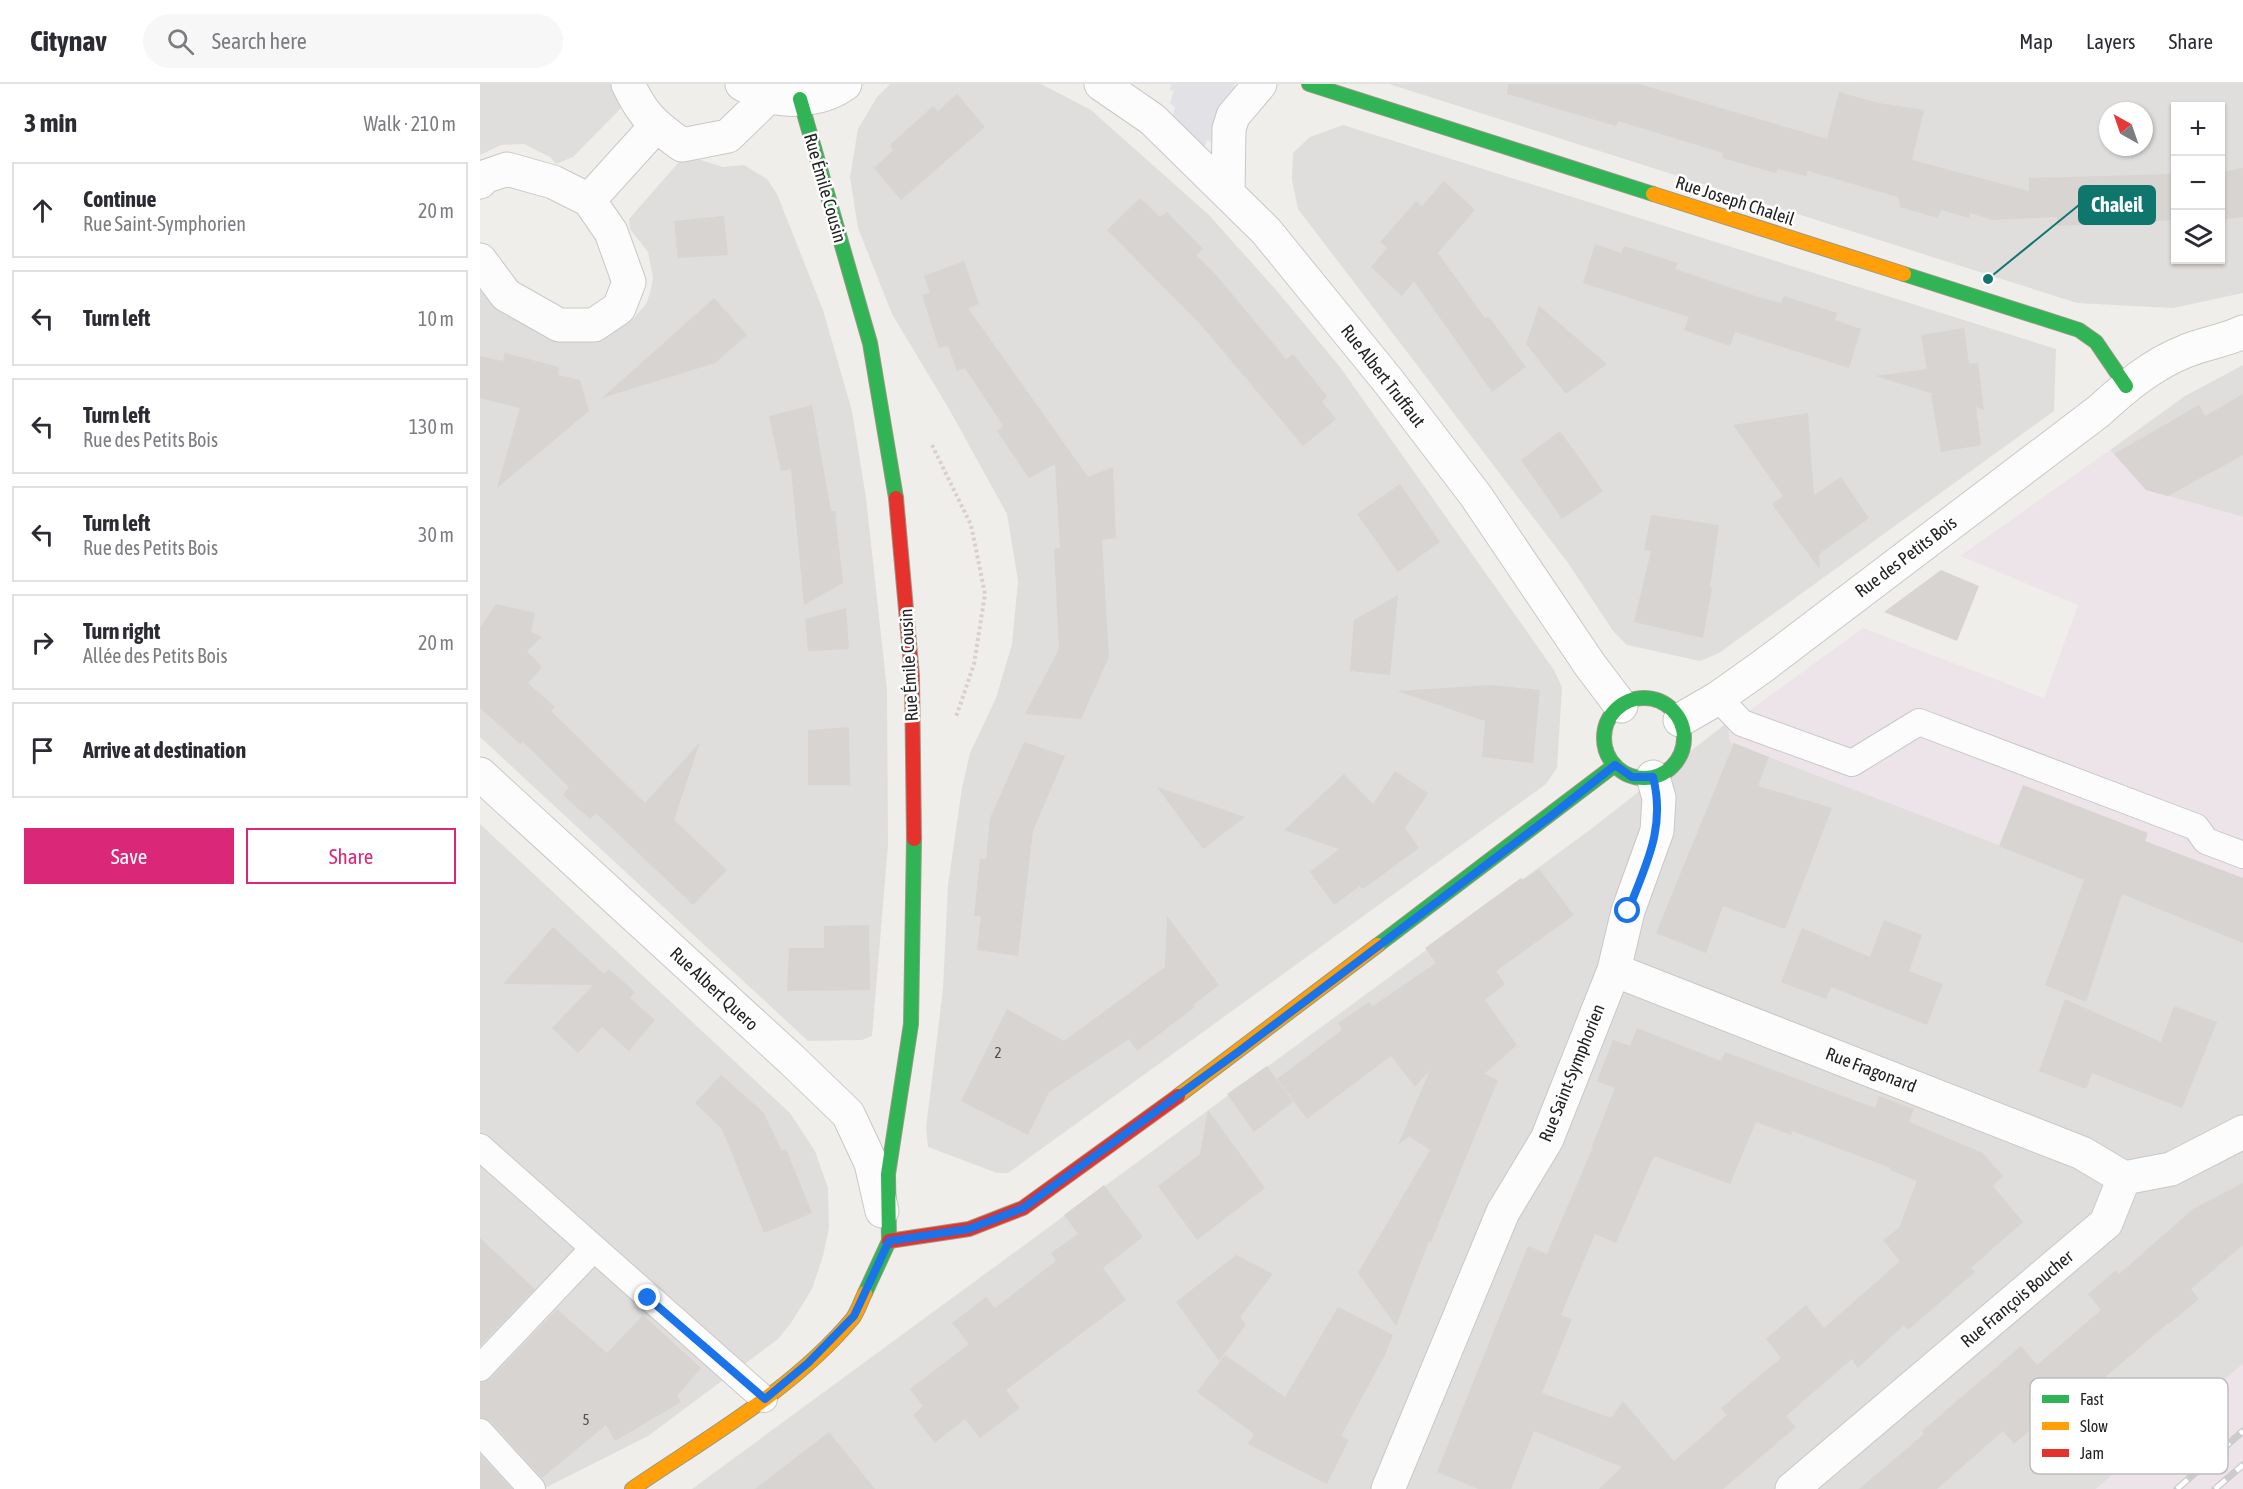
<!DOCTYPE html>
<meta charset="utf-8">
<style>
:root{--surface:#fff;--page:#f7f7f7;--text:#2b2b33;--muted:#7c7c81;--line:#e1e1e2;--accent:#db2777}
body{margin:0;font-family:"Asap Condensed",sans-serif;background:var(--page);color:var(--text)}
.controls{position:absolute;right:18px;top:18px;display:grid;overflow:hidden;border-radius:0px;box-shadow:0 2px 4px #0004}
.controls button{width:54px;height:54px;display:grid;place-items:center;padding:0;border:0;border-bottom:2px solid var(--line);background:var(--surface);color:var(--text);font:30px sans-serif}
.compass{position:absolute;left:1619px;top:18px;width:54px;height:54px;border-radius:50%;background:var(--surface);box-shadow:0 2px 4px #0004;rotate:320deg}
.stop{position:absolute;width:18px;height:18px;margin:-14px;border:4px solid #1a73e8;border-radius:50%;background:#fff}
.stop.end{background:#1a73e8;border-color:#fff;box-shadow:0 2px 6px #0008}
.list{margin:0;padding:0;list-style:none}
h2{display:flex;justify-content:space-between;align-items:center;height:78px;margin:0;padding:0 24px;font-size:26px}
h2 small{font-size:20px;font-weight:400;color:var(--muted)}
.list li{display:grid;grid-template-columns:39px 1fr auto;gap:18px;align-items:center;box-sizing:border-box;height:96px;margin:0 12px 12px;padding:0 12px;border:2px solid var(--line);border-radius:0px}
.list b{display:block;font-size:22px;white-space:nowrap}
.list p{margin:0;font-size:20px;white-space:nowrap;color:var(--muted)}
.list em{font-size:20px;font-style:normal;color:var(--muted)}
.actions{display:flex;gap:12px;padding:18px 24px}
.actions a{flex:1;padding:14px 0;border:2px solid var(--accent);border-radius:0px;text-align:center;font-size:21px;color:var(--accent)}
.actions .main{background:var(--accent);color:#fff}
.icon{flex:none;width:33px;height:33px;fill:none;stroke:currentColor;stroke-width:2;stroke-linecap:round;stroke-linejoin:round}
.map{position:relative;flex:none;width:1763px;height:1405px;overflow:hidden}
header{display:flex;align-items:center;gap:36px;box-sizing:border-box;height:84px;padding:0 30px;background:var(--surface);border-bottom:2px solid var(--line)}
header strong{font-size:28px}
nav{display:flex;gap:33px;margin-inline-start:auto;font-size:21px}
.search{width:420px;height:54px;background:var(--page);display:flex;align-items:center;gap:15px;box-sizing:border-box;padding:0 21px;border-radius:33px;color:var(--muted);font-size:22px}
main{display:flex}
aside{flex:1;background:var(--surface)}
.map>svg:first-child{display:block}
.residential{fill:#dfdedc;fill-rule:evenodd}
.industrial{fill:#ede4e9}
.plaza{fill:#e2e1e5}
.building{fill:#d7d4d2;fill-rule:evenodd}
.lines{fill:none;stroke-linecap:round;stroke-linejoin:round}
.lane-casing{stroke:#c9c8c7;stroke-width:28}
.street-casing{stroke:#c9c8c7;stroke-width:35}
.fast-casing{stroke:#999a82;stroke-width:16}
.slow-casing{stroke:#999a82;stroke-width:16}
.jam-casing{stroke:#999a82;stroke-width:16}
.path{stroke:#dccecd;stroke-width:4;stroke-dasharray:3 3;stroke-linecap:butt}
.lane{stroke:#fdfcfc;stroke-width:26}
.street{stroke:#fdfcfc;stroke-width:33}
.fast{stroke:#30b455;stroke-width:14}
.slow{stroke:#ff9f0a;stroke-width:14}
.jam{stroke:#e5322d;stroke-width:14}
.rail-casing{stroke:#ccc;stroke-width:7}
.rail{stroke:#fff;stroke-width:4.5;stroke-dasharray:14;stroke-linecap:butt}
.route{stroke:#1a73e8;stroke-width:8}
.labels{text-anchor:middle;stroke-width:5;stroke-linejoin:round;paint-order:stroke}
.number-label{font-size:15px;fill:#4f4e4e}
.street-label{font-size:18px;fill:#222;stroke:#fff}
.key{fill:#fff;stroke:#bdbdbd;stroke-width:1.5}
.key-label{font-size:16px;fill:#222}
.leader{fill:none;stroke:#0f766e;stroke-width:2}
.callout-dot{fill:#0f766e;stroke:#fff;stroke-width:2}
.callout{fill:#0f766e;stroke:#0f766e;stroke-width:2}
.callout-label{font-size:20px;text-anchor:middle;font-weight:bold;fill:#fff}
</style>
<header>
<strong>Citynav</strong>
<div class="search"><svg class="icon" aria-label="search" viewBox="0 0 24 24"><circle cx="10" cy="10" r="6"/><path d="M15 15l6 6"/></svg>Search here</div>
<nav><a>Map</a><a>Layers</a><a>Share</a></nav>
</header>
<main>
<aside>
<h2>3 min<small>Walk · 210 m</small></h2>
<ul class="list">
<li><svg class="icon" aria-label="ahead" viewBox="0 0 24 24"><path d="M12 20V5M6 11l6-6 6 6"/></svg><div><b>Continue</b><p>Rue Saint-Symphorien</p></div><em>20 m</em></li>
<li><svg class="icon" aria-label="left" viewBox="0 0 24 24"><path d="M17 20v-9H6M10 6l-5 5 5 5"/></svg><div><b>Turn left</b></div><em>10 m</em></li>
<li><svg class="icon" aria-label="left" viewBox="0 0 24 24"><path d="M17 20v-9H6M10 6l-5 5 5 5"/></svg><div><b>Turn left</b><p>Rue des Petits Bois</p></div><em>130 m</em></li>
<li><svg class="icon" aria-label="left" viewBox="0 0 24 24"><path d="M17 20v-9H6M10 6l-5 5 5 5"/></svg><div><b>Turn left</b><p>Rue des Petits Bois</p></div><em>30 m</em></li>
<li><svg class="icon" aria-label="right" viewBox="0 0 24 24"><path d="M7 20v-9h11M14 6l5 5-5 5"/></svg><div><b>Turn right</b><p>Allée des Petits Bois</p></div><em>20 m</em></li>
<li><svg class="icon" aria-label="arrive" viewBox="0 0 24 24"><path d="M6 21V4h12l-3 4 3 4H6"/></svg><div><b>Arrive at destination</b></div></li>
</ul>
<div class="actions"><a class="main">Save</a><a>Share</a></div>
</aside>
<div class="map">
<svg width="1763" height="1405" viewBox="0 0 1763 1405">
<rect width="100%" height="100%" fill="#f0eeeb"/>
<path class="residential" d="M0 0H137L146 19 93 73 76 80 70 73 44 60 21 61 0 71Z
M410 0H561L611 26 729 131 797 207 860 283 1074 586 1082 603 1077 684 1066 700 528 1089H517L448 1063 446 1044 463 905 468 801 482 704 490 669 516 614 532 560 538 497 527 430 469 325 412 230 378 144 370 93 378 45 397 13Z
M909 0H1763V209L1693 224 1597 219ZM1696 22H1740V176H1696ZM1628 27H1664V63H1628Z
M863 41 1576 265 1574 327 1239 569 1220 577 1147 561 1133 547 1088 479 818 125 812 96 813 69 830 53Z
M205 71 243 83 264 81 287 95 297 110 343 226 372 327 386 414 407 606 408 761 392 952 382 956 328 957 0 653V198L117 252 129 251 153 235 166 220 170 209 173 194 168 168 150 145 149 135Z
M1763 281V433L1666 406 1630 366 1705 312Z
M1248 638 1250 658 1763 854V1280L1616 1405H212L1111 745Z
M0 740 310 1029 335 1067 348 1104 349 1144 343 1172 332 1205 311 1239 298 1255 168 1352 63 1405H0Z"/>
<path class="industrial" d="M1630 366 1666 406 1763 433V854L1250 658 1248 638 1263 631 1383 544 1564 614 1598 521 1480 472Z
M1763 1280V1405H1616Z"/>
<path class="plaza" d="M691 0H753L757 4 734 59 727 56 724 64 693 32 695 23 690 19 694 7 690 6Z"/>
<path class="building" d="M1028 0H1159L1347 55 1359 8 1398 19 1444 26 1432 76 1549 107V94L1695 90V136L1577 142V133L1513 136 1490 129 1489 134 1461 126 1458 134 1420 123 1418 113 1328 87 1326 92 1298 85 1296 89 1242 74 1243 69 1138 37 1136 42 1027 10Z
M477 10 505 43 421 116 394 84 413 66 410 61 453 22 458 27Z
M1763 84V133L1740 136V88Z
M964 97 995 126 958 169 1005 234 1009 233 1046 283 1012 308 934 197 922 212 891 183 907 164 900 158 936 117 942 122Z
M660 114 680 133 687 128 723 165 716 171 736 191 806 275 813 270 847 312 842 318 856 335 823 362 721 241 627 146Z
M244 132 248 171 198 174 194 137Z
M1115 160 1141 169 1144 162 1198 179 1195 185 1275 212 1301 219 1304 212 1357 229 1355 236 1381 245 1369 284 1255 248 1250 262 1204 246 1209 233 1103 199Z
M484 177 499 220 488 224 608 393 633 383 636 454 622 456 629 573 601 635 545 630 579 565 574 465 580 464 575 380 549 394 517 347 523 342 485 284 477 287 468 262 459 264 442 211 450 209 444 192Z
M234 214 267 251 235 279 122 314Z
M1059 222 1127 280 1086 310 1046 260Z
M1484 244 1489 280 1498 279 1504 326 1496 323 1501 361 1461 368 1451 311 1454 310 1395 292 1447 285 1441 251Z
M25 269 79 283 78 291 100 296 109 327 17 404 40 324 0 314V272L23 277Z
M1763 310V371L1688 412 1666 406 1634 370 1719 321 1725 332Z
M332 321 351 427H355L363 499 324 521 311 385 301 387 289 332Z
M1328 329 1334 411 1361 393 1389 434 1339 470 1340 486 1292 420 1303 412 1253 341Z
M1080 347 1123 407 1082 435 1041 376Z
M920 400 960 458 918 488 877 430Z
M1171 431 1239 441 1230 503 1232 504 1223 554 1154 538 1171 467 1164 466Z
M1461 486 1499 502 1477 557 1404 528Z
M918 511 910 591 870 587 874 536Z
M16 520 55 529 51 548 62 553 47 567 62 583 48 599 75 623 71 627 165 719 220 658 194 736 247 786 213 821 116 729 110 735 83 711 89 703 43 658 40 660 0 624V544Z
M366 524 369 565 328 567 325 535Z
M1011 601 1060 606 1053 679 1002 673 1005 637 917 607Z
M369 643 370 701H328V646Z
M544 658 585 672 553 747 538 872 497 866 501 832H494L500 775H506L510 734Z
M1254 659 1289 673 1278 702 1352 724 1305 845 1243 822 1226 869 1176 849Z
M915 687 948 709 925 744 939 764 883 805 880 802 854 821 830 788 859 765 804 746 864 690 893 720Z
M1543 701 1668 749 1665 757 1763 794V859L1642 810 1606 918 1565 901 1604 796 1519 762Z
M677 703 765 733 723 765Z
M1059 785 1094 831 1016 887 1025 900 1005 916 1037 961 1004 990 1018 996 951 1158 949 1157 916 1242 878 1189 950 1066 930 1053 931 1051 918 1061 950 986 935 1003 911 972 827 1035 797 995 862 946 858 939 889 918 893 922 956 879 945 864 1041 794 1043 796Z
M687 832 739 901 713 921 715 923 657 967 649 955 569 1008 548 1051 481 1017 527 925 584 957 685 883Z
M1404 836 1442 851 1429 887 1463 900 1447 941 1351 903 1346 915 1301 898 1322 844 1390 873Z
M389 841 390 906 307 907 309 864H344V842Z
M73 843 124 890 129 885 155 908 150 914 175 936 149 967 122 943 98 969 72 944 113 901 23 900Z
M1585 915 1681 958 1694 922 1737 938 1702 1024 1612 989 1606 1005 1559 987Z
M1157 944 1241 977 1245 968 1395 1024 1399 1012 1434 1025 1429 1038 1503 1069 1523 1092 1513 1102 1543 1138 1491 1184 1495 1188 1428 1246 1424 1241 1378 1284 1372 1275 1306 1332 1316 1343 1243 1405H1119L1142 1383 1054 1347 1031 1405H998L957 1388 1048 1162 1067 1170 1113 1063 1112 1062 1135 1004 1117 997 1133 956 1150 962ZM1276 1038 1311 1051 1312 1047 1411 1084 1410 1086 1437 1097 1419 1144 1403 1156 1420 1177 1344 1244 1326 1221 1286 1255 1301 1274 1241 1324 1247 1331 1194 1377 1143 1317 1131 1334 1062 1309 1092 1235 1081 1231 1115 1150 1136 1159 1174 1072 1250 1100Z
M787 982 813 1018 774 1048 747 1010Z
M241 991 283 1028 302 1067 306 1065 332 1129 284 1149 242 1045 215 1019Z
M728 1026 785 1104 717 1156 678 1102 720 1070Z
M1763 1099V1161L1711 1205 1719 1215 1689 1240 1688 1239 1607 1309 1620 1324 1582 1355 1564 1335 1534 1360 1523 1347 1457 1405H1379L1444 1350 1442 1347 1541 1262 1557 1281 1621 1226 1608 1210 1636 1186 1639 1190 1713 1125Z
M624 1101 663 1153 623 1184 646 1216 526 1306 540 1324 500 1354 485 1335 455 1359 433 1331 443 1322 430 1305 489 1260 472 1239 506 1213 515 1224 576 1177 571 1169 598 1150 584 1131Z
M0 1154 55 1205 0 1262Z
M756 1171 793 1190 760 1233 766 1241 739 1277 696 1218Z
M858 1223 913 1251 904 1273 861 1352 869 1356 847 1400 768 1360 774 1350 717 1308 745 1271 805 1313Z
M77 1225 127 1269 163 1231 221 1284 197 1312 201 1318 135 1357 126 1341 62 1394 11 1338 0 1333V1299L11 1294Z
M349 1348 395 1405H275Z
M0 1370 32 1405H0Z"/>
<g class="lines">
<g class="lane-casing">
<path id="lane" d="M1238 614 1262 639 1372 679 1439 638 1716 743 1726 757 1763 771
M0 1063 284 1315
M0 1284 113 1165
M0 1348 52 1405"/>
</g>
<g class="street-casing">
<path id="street" d="M148 0C163 32 174 41 202 61L248 52 289 12
M262 0C270 4 279 9 288 12 312 19 345 15 365 0
M621 0 672 35 786 147 909 298 996 412 1110 581 1141 622
M0 98 4 93 27 85 73 98 109 116 131 148 149 198 139 224 114 241H79L26 211 0 176
M748 109 749 45 753 32 780 0
M109 116 176 42
M1200 636 1238 614 1283 582 1619 327C1645 303 1673 280 1706 267 1725 259 1745 257 1763 248
M0 690 312 976 368 1030 391 1079 402 1127
M1134 886 1602 1069 1644 1094
M1644 1094 1691 1085 1763 1048
M908 1405 1023 1128 1067 1055 1134 886 1148 827 1177 747 1179 714 1173 693
M1312 1405 1626 1139 1644 1094"/>
</g>
<g class="fast-casing">
<path id="fast" d="M829 0 1173 110
M320 15 390 259 416 414
M1424 190 1599 246 1616 258 1646 302
M1124 654a40 40 0 1 1 80 0a40 40 0 1 1-80 0Z
M898 861 1135 681
M385 1209 409 1157 408 1090 431 940 434 755"/>
</g>
<g class="slow-casing">
<path id="slow" d="M1173 110 1424 190
M698 1012 898 861
M152 1405C228 1353 314 1305 373 1234 378 1227 381 1217 385 1209"/>
</g>
<g class="jam-casing">
<path id="jam" d="M416 414 432 592 434 755
M409 1157 489 1145 543 1124 698 1012"/>
</g>
<path class="path" d="M452 361 491 441 505 510 494 580 476 633"/>
<use href="#lane" class="lane"/>
<use href="#street" class="street"/>
<use href="#fast" class="fast"/>
<use href="#slow" class="slow"/>
<use href="#jam" class="jam"/>
<g class="rail-casing">
<path id="rail" d="M1697 1405 1763 1347
M1735 1405 1763 1381"/>
</g>
<use href="#rail" class="rail"/>
</g>
<g class="lines">
<path class="route" d="M168 1214 285 1315 328 1279 374 1232 409 1157 489 1145 543 1124 758 968 1071 732 1135 681 1152 693H1173C1186 744 1166 780 1148 827"/>
</g>
<g class="labels">
<g class="number-label">
<text x="518" y="974">2</text>
<text x="106" y="1341">5</text>
</g>
<g class="street-label">
<text transform="translate(345 104) rotate(74)" y="6">Rue Émile Cousin</text>
<text transform="translate(1255 117) rotate(18)" y="6">Rue Joseph Chaleil</text>
<text transform="translate(903 292) rotate(52)" y="6">Rue Albert Truffaut</text>
<text transform="translate(1426 473) rotate(-37)" y="6">Rue des Petits Bois</text>
<text transform="translate(429 581) rotate(-93)" y="6">Rue Émile Cousin</text>
<text transform="translate(234 905) rotate(43)" y="6">Rue Albert Quero</text>
<text transform="translate(1391 986) rotate(21)" y="6">Rue Fragonard</text>
<text transform="translate(1092 989) rotate(-68)" y="6">Rue Saint-Symphorien</text>
<text transform="translate(1537 1215) rotate(-40)" y="6">Rue François Boucher</text>
</g>
</g>
<rect x="1550" y="1294" width="198" height="96" rx="9" class="key"/>
<rect x="1562" y="1311" width="27" height="8" fill="#30b455"/>
<rect x="1562" y="1338" width="27" height="8" fill="#ff9f0a"/>
<rect x="1562" y="1365" width="27" height="8" fill="#e5322d"/>
<g class="key-label">
<text x="1600" y="1321">Fast</text>
<text x="1600" y="1348">Slow</text>
<text x="1600" y="1375">Jam</text>
</g>
<path class="leader" d="M1508 195L1599 121"/>
<circle class="callout-dot" cx="1508" cy="195" r="6"/>
<rect class="callout" x="1599" y="102" width="76" height="38" rx="6"/>
<g class="callout-label">
<text x="1637" y="128">Chaleil</text>
</g>
</svg>
<div class="controls">
<button>+</button>
<button>−</button>
<button><svg class="icon" aria-label="layers" viewBox="0 0 24 24"><path d="M12 4l9 5-9 5-9-5zM3 14l9 5 9-5"/></svg></button>
</div>
<svg class="compass" viewBox="-18 -18 36 36"><path d="M0-13l5 13h-10z" fill="#e53935"/><path d="M0 13l5-13h-10z" fill="#7c7c81"/></svg>
<div class="stop" style="left:1148px;top:827px"></div>
<div class="stop end" style="left:168px;top:1214px"></div>
</div>
</main>
